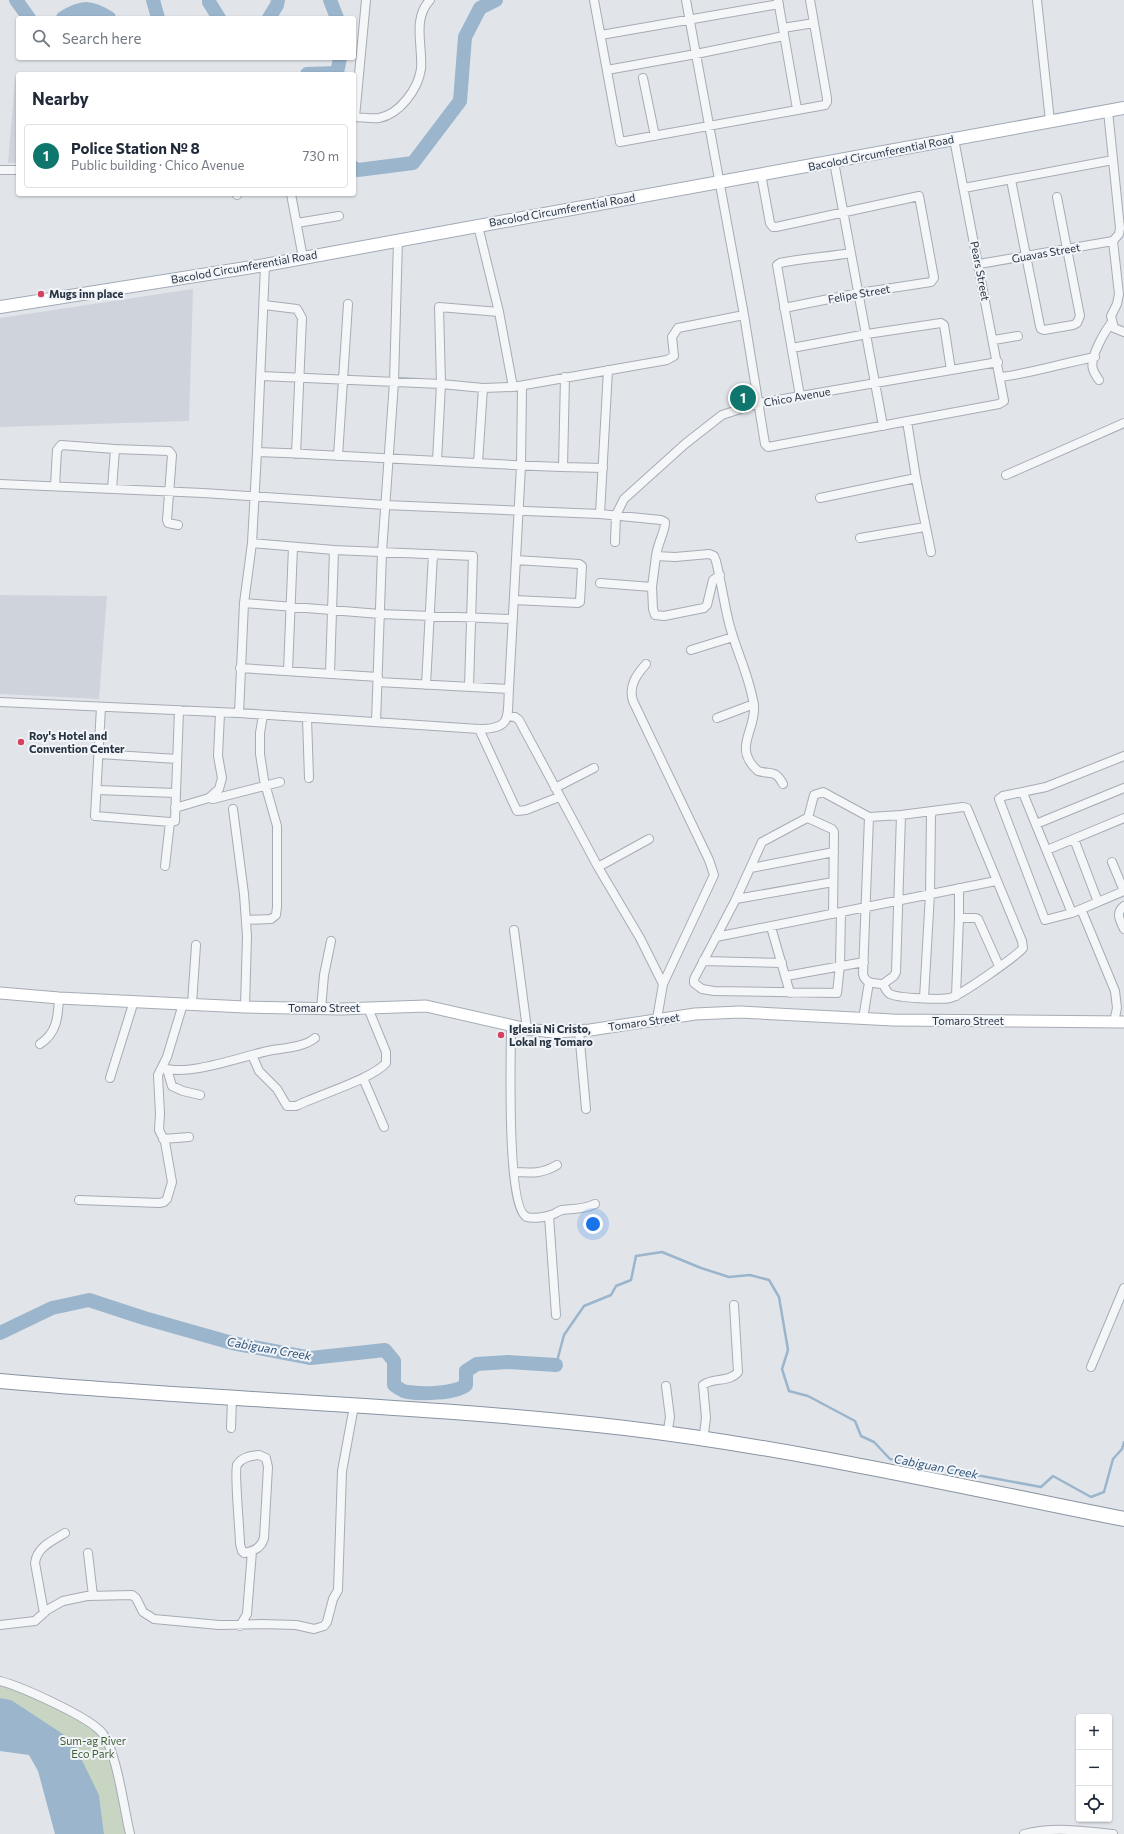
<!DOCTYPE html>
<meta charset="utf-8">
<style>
:root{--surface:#fff;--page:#f6f6f7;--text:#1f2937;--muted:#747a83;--line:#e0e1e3;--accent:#0f766e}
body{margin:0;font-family:Commissioner,sans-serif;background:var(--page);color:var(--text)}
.controls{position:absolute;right:12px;bottom:12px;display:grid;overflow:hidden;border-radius:4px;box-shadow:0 1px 3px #0004}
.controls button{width:36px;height:36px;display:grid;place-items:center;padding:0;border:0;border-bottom:1px solid var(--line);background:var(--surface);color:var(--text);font:20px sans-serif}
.you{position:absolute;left:593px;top:1224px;width:14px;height:14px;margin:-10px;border:3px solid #fff;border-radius:50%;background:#1a73e8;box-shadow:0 0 0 6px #1a73e833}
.badge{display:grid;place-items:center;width:26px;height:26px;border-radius:50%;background:var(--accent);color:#fff;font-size:13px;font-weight:700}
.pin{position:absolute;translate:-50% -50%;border:2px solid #fff;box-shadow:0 1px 4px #0006}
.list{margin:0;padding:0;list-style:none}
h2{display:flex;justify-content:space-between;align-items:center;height:52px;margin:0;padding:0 16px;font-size:17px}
h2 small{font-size:13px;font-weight:400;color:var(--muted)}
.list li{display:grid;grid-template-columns:26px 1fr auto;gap:12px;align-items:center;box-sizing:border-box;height:64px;margin:0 8px 8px;padding:0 8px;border:1px solid var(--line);border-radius:4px}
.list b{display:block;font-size:15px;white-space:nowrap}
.list p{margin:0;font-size:13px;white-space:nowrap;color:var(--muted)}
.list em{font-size:13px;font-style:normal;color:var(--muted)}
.icon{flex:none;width:22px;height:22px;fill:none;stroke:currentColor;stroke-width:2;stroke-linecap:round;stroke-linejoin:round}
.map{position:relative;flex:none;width:1124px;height:1834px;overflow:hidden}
.search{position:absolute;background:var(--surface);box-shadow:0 1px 3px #0004;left:16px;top:16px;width:340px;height:44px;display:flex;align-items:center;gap:10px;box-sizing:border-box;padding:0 14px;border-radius:4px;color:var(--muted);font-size:15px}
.panel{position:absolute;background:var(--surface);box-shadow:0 1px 3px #0004;left:16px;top:72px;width:340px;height:124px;border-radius:4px}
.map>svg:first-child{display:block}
.built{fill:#cfd4dc}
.green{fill:#c8d5c2}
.water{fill:#9bb5cc}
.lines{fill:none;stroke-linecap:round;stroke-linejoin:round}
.stream{stroke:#9bb5cc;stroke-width:2.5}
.river{stroke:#9bb5cc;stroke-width:14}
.street-casing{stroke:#a6acb5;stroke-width:10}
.secondary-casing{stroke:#a6acb5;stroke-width:13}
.primary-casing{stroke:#a0aab7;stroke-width:14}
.highway-casing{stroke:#8893a2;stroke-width:16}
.street{stroke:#f4f6f8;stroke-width:8}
.secondary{stroke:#fff;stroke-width:11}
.primary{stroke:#fff;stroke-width:12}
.highway{stroke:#fff;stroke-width:14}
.poi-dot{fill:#d4425f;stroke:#f1f4f8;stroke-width:1.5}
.labels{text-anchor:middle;stroke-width:4;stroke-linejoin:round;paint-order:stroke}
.street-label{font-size:11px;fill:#293443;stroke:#f1f4f8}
.poi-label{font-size:11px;font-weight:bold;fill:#293443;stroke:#f1f4f8;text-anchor:start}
.park-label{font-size:11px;fill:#3f5f35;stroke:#f1f4f8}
.water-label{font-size:12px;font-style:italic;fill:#315579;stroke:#f1f4f8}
</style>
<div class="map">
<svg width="1124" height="1834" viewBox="0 0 1124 1834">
<rect width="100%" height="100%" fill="#e1e5ea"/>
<path class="built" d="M15 79 18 80V163H8Z
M193 289 189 421 0 427V318Z
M0 595 107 596 99 699 0 694Z"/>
<path class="green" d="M0 1681 6 1683 103 1732 130 1834H104L99 1795 11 1700 0 1698Z"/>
<path class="water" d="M0 1698 11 1700 72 1740 99 1795 104 1834H55L38 1771 29 1755 0 1751Z"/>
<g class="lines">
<path class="stream" d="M556 1365 564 1335 584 1306 611 1295 616 1286 631 1280 636 1256 662 1252 701 1268 729 1277 750 1275 769 1280 779 1297 788 1350 782 1369 789 1391 808 1396 855 1421 861 1436 874 1442 890 1459 1041 1487 1053 1476 1091 1497 1104 1492 1113 1459 1122 1449 1124 1442"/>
<path class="river" d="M16 0 29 18
M153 0 158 18
M209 0V2L219 18
M330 0 337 18
M63 18C82 6 90 6 109 18
M269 18 277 5 278 0
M307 74 337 73 340 58
M354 168 358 170 413 163 460 101 465 37 480 8 496 0
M0 1333 52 1308 89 1300 144 1318 232 1343 311 1358 385 1350 394 1361V1385C398 1388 403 1392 408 1392 421 1394 455 1394 466 1385V1371L477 1364 508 1362 556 1365"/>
<g class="street-casing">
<path id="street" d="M594 0 620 142 825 105 827 102V98L810 0
M686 0 744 315 765 444 768 447 999 404 1004 401 954 139
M778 0 797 109
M1037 0 1050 121
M783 28 814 23
M601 35 779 4
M607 70 696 54 784 36
M643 78 655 136
M1108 111 1120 228 1119 234 1113 241
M354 117C362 117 371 119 379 118 400 114 418 89 421 69 423 46 412 19 430 0
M355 117 366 0
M834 162 883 426
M0 170H18
M761 174 770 223 773 227H776L919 196 934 278 931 282 859 293 784 308
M1011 180 1040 326 1041 329 1044 330 1073 325 1077 323 1080 316 1057 197
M964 188 1113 160
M237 194V195
M291 194 303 258
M297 223 339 216
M478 226 499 312 513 387
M1113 241 1119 294 1117 304 1111 316 1114 328 1124 332
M979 264 1113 241
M264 305 297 309 302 318 296 454
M994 340 1018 336
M792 348 867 334 941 323 944 325 951 370
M261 376 441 384 483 388 513 387 667 360 674 356 672 337 678 328 744 315
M1001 377C1033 373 1063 363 1095 357
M1099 380C1097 377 1094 373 1093 369 1089 358 1105 331 1112 322
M800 396 777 265 780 263C804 258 827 257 851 253
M257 452C372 456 488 466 603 468
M338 456 348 304
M437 461 441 384 439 307 499 312
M478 463 483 388
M563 467 565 377
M1006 475 1124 423
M916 478 931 552
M0 484 203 493 385 505 600 514 661 520 665 522C666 529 657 545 656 556L675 557 709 554 714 556 716 561C721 581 724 603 729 623 736 651 750 677 754 706 756 731 732 748 758 771 771 775 775 769 783 784
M55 486 57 450 61 445 115 449 169 451 172 455 167 520 168 523 178 525
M112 489 115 449
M820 498 916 478 907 421
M600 514 608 370
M860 538 925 527
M615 542 616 515 624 499 685 444 722 415 759 403 998 362
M252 543 334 550 473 556 469 687
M600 583 652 587 656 556
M652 587 653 609 655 615 664 616 704 608 707 605 713 580 720 575
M514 600 578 603 580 602 582 566 579 564 516 560
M244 603 380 614 513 619
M691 650 733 637
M646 664C637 674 628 686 633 701L709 860 714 875 663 984 657 1019
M240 668 378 677
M288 671 293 547
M330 673 334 550
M378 682 509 689
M426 685 433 554
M0 702 239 713 479 729C513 729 507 716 509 689L521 466 522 387
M101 707 95 816 170 822 175 821 179 710
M239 713 244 603 252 543 257 452 265 265
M507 716 515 717 519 720 598 867 640 938 663 984
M307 718 309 778
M717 718 754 704
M376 722 382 552 394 382 398 240
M479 729 517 811 526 810 559 797
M99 754 177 759
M555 788 594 768
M98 790 175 793
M1023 793 1072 913
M209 798 213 799 280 782
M175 808 209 798 219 789 222 778 218 756 220 713
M233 809 244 894 247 936 245 1007
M869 817 863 974C865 984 874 983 883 984
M808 818 814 795 823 792 869 817 901 815 963 807 967 808 1022 941 1023 948C1018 955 960 996 950 998 941 1000 897 998 890 994 886 992 885 987 883 984L894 976 896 972 901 815
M1036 824 1124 788
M1074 839 1098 902
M1047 850 1124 818
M1112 862 1124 891 1072 913 1045 920 999 799 1003 796 1046 787 1124 756
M165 866 170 822
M598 867 649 839
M751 868 834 852
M959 888V918
M736 899 833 882
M1124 906C1115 913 1120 920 1124 929
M1081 909 1115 991 1117 1008 1114 1022
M833 914 834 832 832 829 808 818 805 819 762 842 736 899 694 979V983L702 989 714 991 837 993 840 965 841 912
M246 920 271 919 276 915 277 907V826L264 780 260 754V733L263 715
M771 927 790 993
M514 930 527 1029
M716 937 996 881
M703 961 782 963
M786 976 864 962
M956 996 959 918H976L978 919 999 966
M924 998 930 894 931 812
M192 1004 196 945
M321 1009 324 975 331 941
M863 1019 869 982
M511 1025C511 1050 506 1209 527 1217 533 1219 546 1217 551 1215 555 1214 558 1211 562 1210 575 1208 582 1210 595 1204
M579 1031 586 1109
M40 1044C57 1033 58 1017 59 998
M252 1055 259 1071 277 1089 287 1106H296C318 1095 372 1079 386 1063V1052L368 1008
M162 1067C185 1078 243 1056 268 1051 282 1048 303 1048 315 1038
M167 1069 172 1086 183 1091 200 1095
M110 1078 134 1001
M363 1078 384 1127
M163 1139 189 1137
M514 1172C531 1173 542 1174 557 1165
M79 1200 159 1203 164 1202 167 1199 172 1182 165 1142 159 1130 160 1114 158 1075 167 1057 183 1004
M549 1216 556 1315
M1091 1367 1124 1288
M666 1386 670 1417 667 1436
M231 1428 232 1398
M703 1441 706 1418 703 1385C713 1377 729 1383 738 1372L734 1305
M259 1455 266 1458 268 1467 264 1538C261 1548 254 1551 244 1553L242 1551 240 1544C240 1532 234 1471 237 1465 242 1457 250 1456 259 1455Z
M88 1553 93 1596
M44 1613 35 1563C37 1547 52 1541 65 1533
M0 1625 35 1621 47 1610 63 1601 87 1596 132 1595 136 1598 143 1612 154 1619 219 1625 262 1624 296 1625 314 1629 324 1626 327 1622 333 1599 338 1590 342 1471 354 1406
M240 1626 247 1614 252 1551
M0 1681C20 1686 92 1718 103 1734 117 1753 124 1809 130 1834
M1024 1834C1056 1826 1080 1831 1113 1834"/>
</g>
<g class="secondary-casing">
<path id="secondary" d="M0 993 59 998 245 1007 341 1009 426 1006 527 1029 553 1032 590 1030 695 1014 740 1012 893 1020 1124 1022"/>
</g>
<g class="primary-casing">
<path id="primary" d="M0 307 265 265 1124 108"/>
</g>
<g class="highway-casing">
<path id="highway" d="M0 1381C208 1400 418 1404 625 1428 793 1448 958 1486 1124 1519"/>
</g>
<use href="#street" class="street"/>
<use href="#secondary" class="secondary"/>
<use href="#primary" class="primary"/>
<use href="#highway" class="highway"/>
</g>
<g class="poi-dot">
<circle cx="41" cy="294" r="4"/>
<circle cx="21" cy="742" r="4"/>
<circle cx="501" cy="1035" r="4"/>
</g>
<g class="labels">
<g class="street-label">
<text transform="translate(881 153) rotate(-11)" y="4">Bacolod Circumferential Road</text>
<text transform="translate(562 210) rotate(-10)" y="4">Bacolod Circumferential Road</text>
<text transform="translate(1046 253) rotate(-10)" y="4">Guavas Street</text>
<text transform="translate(244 267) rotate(-10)" y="4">Bacolod Circumferential Road</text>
<text transform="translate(980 271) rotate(79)" y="4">Pears Street</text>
<text transform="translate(859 294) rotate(-10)" y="4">Felipe Street</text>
<text transform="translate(797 397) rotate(-10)" y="4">Chico Avenue</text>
<text x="324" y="1012">Tomaro Street</text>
<text x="968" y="1025">Tomaro Street</text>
<text transform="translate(644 1022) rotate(-8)" y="4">Tomaro Street</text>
</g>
<g class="poi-label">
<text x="49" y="298">Mugs inn place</text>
<text x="29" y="740">Roy's Hotel and<tspan x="29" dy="13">Convention Center</tspan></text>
<text x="509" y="1033">Iglesia Ni Cristo,<tspan x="509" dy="13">Lokal ng Tomaro</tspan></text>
</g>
<g class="park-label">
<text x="93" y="1745">Sum-ag River<tspan x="93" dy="13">Eco Park</tspan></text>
</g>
<g class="water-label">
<text transform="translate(269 1349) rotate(10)" y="4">Cabiguan Creek</text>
<text transform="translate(936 1467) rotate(11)" y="4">Cabiguan Creek</text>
</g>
</g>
</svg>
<div class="controls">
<button>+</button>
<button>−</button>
<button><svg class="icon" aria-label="locate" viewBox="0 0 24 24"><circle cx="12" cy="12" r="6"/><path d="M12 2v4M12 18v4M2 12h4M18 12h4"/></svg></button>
</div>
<div class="you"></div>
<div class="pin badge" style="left:743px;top:398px">1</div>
<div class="search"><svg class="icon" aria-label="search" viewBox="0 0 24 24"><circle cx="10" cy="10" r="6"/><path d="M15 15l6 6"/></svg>Search here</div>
<section class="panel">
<h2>Nearby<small></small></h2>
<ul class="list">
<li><span class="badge">1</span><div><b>Police Station № 8</b><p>Public building · Chico Avenue</p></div><em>730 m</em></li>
</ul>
</section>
</div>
